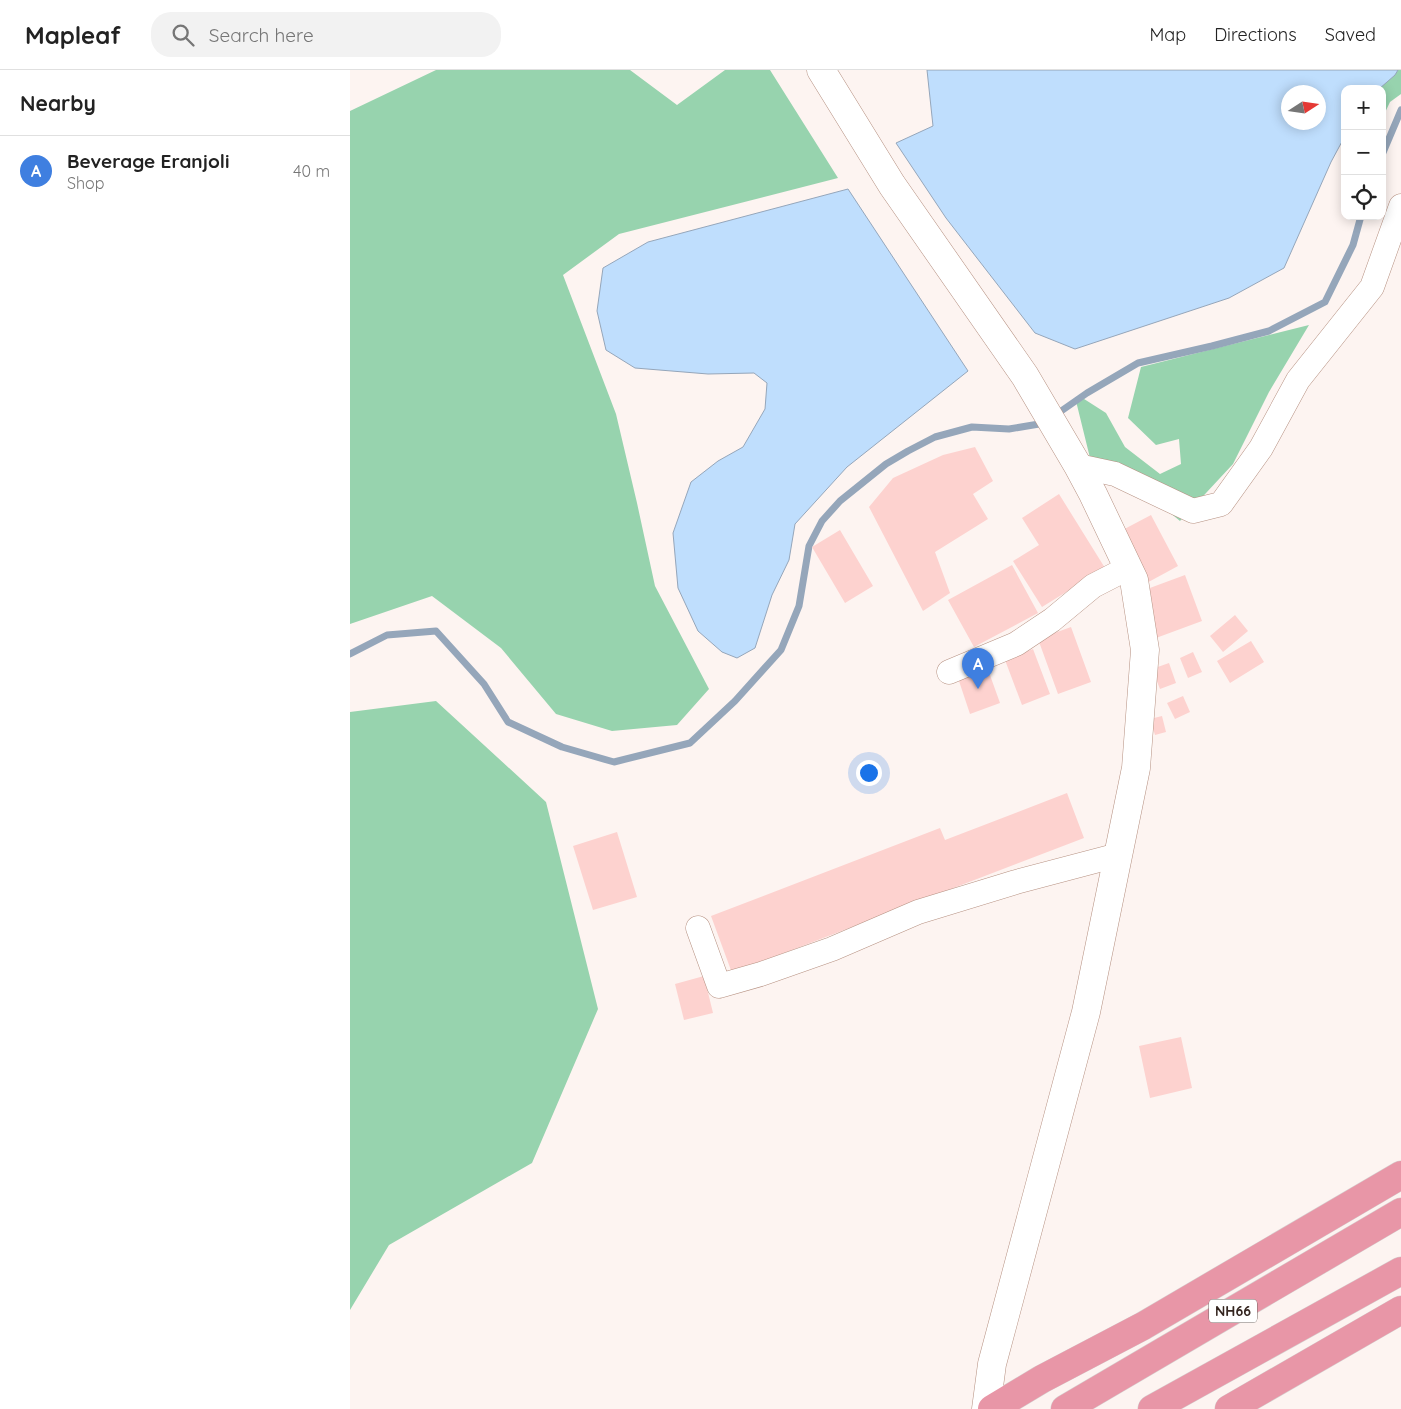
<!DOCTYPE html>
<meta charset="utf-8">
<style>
:root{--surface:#fff;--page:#f2f2f2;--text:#222;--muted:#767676;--line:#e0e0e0;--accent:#0b8043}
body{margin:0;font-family:Quicksand,sans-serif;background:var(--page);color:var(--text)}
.controls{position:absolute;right:15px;top:15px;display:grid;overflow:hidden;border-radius:10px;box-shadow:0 2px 12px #0003}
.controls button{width:45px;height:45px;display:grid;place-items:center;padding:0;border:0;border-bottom:1px solid var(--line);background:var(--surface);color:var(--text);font:25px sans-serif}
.compass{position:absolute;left:931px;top:15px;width:45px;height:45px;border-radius:50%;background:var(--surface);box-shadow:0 2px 12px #0003;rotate:78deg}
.you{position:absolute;left:518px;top:702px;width:18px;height:18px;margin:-12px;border:4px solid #fff;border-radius:50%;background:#1a73e8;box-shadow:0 0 0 8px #1a73e833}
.badge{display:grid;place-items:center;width:32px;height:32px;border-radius:50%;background:var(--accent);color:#fff;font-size:16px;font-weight:700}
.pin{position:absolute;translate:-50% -41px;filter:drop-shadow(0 1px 2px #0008)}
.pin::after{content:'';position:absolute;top:26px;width:18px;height:15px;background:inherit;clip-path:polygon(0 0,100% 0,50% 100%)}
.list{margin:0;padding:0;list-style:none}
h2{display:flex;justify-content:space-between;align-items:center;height:65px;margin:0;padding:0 20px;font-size:21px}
h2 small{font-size:16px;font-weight:400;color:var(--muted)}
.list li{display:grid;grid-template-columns:32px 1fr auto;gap:15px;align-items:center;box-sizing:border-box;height:70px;padding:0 20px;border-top:1px solid var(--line)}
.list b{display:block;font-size:19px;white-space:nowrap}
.list p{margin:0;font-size:16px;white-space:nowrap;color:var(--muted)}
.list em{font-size:16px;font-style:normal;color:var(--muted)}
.icon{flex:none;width:28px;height:28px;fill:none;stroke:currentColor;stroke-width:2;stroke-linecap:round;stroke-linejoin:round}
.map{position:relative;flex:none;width:1051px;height:1339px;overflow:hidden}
header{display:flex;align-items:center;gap:30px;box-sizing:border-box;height:70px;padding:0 25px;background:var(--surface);border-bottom:1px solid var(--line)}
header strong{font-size:24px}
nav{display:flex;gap:28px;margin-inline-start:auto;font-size:18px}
.search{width:350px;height:45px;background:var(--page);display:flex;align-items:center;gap:12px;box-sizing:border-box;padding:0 18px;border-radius:20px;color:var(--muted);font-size:19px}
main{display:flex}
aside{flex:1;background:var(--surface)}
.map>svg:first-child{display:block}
.green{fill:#97d3ae}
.water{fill:#bfdefd;stroke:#95a6ba;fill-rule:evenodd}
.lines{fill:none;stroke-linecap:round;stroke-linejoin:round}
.stream{stroke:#95a6ba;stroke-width:7}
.building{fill:#fdd2cf}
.minor-casing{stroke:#b69182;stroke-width:25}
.tertiary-casing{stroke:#b69182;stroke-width:29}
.trunk-casing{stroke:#d6d3d2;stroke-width:29}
.minor{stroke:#fff;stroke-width:24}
.tertiary{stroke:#fff;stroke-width:28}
.trunk{stroke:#e896a7;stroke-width:28}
.labels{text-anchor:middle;stroke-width:4;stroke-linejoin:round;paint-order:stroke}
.shield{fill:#fff;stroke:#716662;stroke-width:1}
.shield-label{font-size:14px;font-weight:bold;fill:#34251f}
</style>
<header>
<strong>Mapleaf</strong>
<div class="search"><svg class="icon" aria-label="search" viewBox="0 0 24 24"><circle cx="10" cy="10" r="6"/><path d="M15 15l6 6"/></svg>Search here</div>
<nav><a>Map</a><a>Directions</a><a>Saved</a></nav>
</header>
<main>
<aside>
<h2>Nearby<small></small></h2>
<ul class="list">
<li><span class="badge" style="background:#3f7fe0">A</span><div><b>Beverage Eranjoli</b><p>Shop</p></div><em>40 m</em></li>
</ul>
</aside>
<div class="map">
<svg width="1051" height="1339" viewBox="0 0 1051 1339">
<rect width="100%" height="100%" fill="#fdf4f1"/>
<path class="green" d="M86 0H280L327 35 375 0H420L488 108 269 164 213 205 266 344 287 433 305 516 359 619 327 655 262 661 206 644 151 578 82 526 0 554V41Z
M1019 0H1051V24L1040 32 1032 49V19H1007Z
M959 255 919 322 883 394 830 451 813 437 741 392 725 327H731L756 343 775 377 810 404 831 394 829 369 806 375 778 348 791 297Z
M86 631 196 732 248 939 182 1093 39 1175 0 1240V642Z"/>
<path class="water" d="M577 0H1048L1045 5 1029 19H995V66L981 92 934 198 879 228 725 279 685 263 596 148 546 73 583 56ZM938 22H968V52H938Z
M498 119 618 301 497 397 445 454 439 490 422 525 405 578 387 588 372 582 348 561 328 518 323 463 341 412 368 391 393 377 415 339 417 313 404 303 358 304 285 298 256 280 247 241 253 198 298 172Z"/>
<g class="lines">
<path class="stream" d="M1032 85 1051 40
M704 346 737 323 788 293 862 276 919 261 975 232 1003 175 1011 146
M0 584 37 565 86 561 134 614 158 652 212 677 264 692 340 673 385 631 431 580 449 536 459 476 472 451 490 431 536 394 558 381 585 367 622 357 659 359 695 353"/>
</g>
<path class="building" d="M625 377 643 411 623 424 638 449 585 482 600 523 573 541 519 437 543 408 593 385Z
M709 424 755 498 692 537 663 491 689 475 672 448Z
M801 445 828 496 793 515 765 464Z
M490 460 523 516 495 533 462 477Z
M662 495 688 543 624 577 598 530Z
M835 505 852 551 806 568 789 522Z
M885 545 898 561 873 582 860 566Z
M721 557 741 612 708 624 688 569Z
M901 571 914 592 880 613 867 591Z
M683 579 700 624 672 635 655 590Z
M843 582 852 602 838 608 830 588Z
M819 593 826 613 810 619 802 599Z
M636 594 650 633 620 644 607 605Z
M833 626 840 642 825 649 817 633Z
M812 646 816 662 805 665 800 649Z
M717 723 734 768 382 903 361 846 590 758 595 770Z
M267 762 287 827 243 840 223 776Z
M354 906 363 943 334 950 325 914Z
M831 967 842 1018 800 1028 789 976Z"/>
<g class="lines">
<g class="minor-casing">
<path id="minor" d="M728 396 765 404 843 441 871 434 911 378 948 310 1022 217 1051 136
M599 602 666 574 702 550 743 516 778 498
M348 858 369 916 411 904 482 879 568 842 666 812 768 785"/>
</g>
<g class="tertiary-casing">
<path id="tertiary" d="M471 0 542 115 675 306 728 396 743 424 784 510 795 580 786 698 736 942 642 1294 636 1339"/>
</g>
<g class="trunk-casing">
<path id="trunk" d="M642 1339 692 1309 793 1256 1051 1105
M715 1339 1051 1142
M802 1339 1051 1201
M879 1339 1051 1240"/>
</g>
<use href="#minor" class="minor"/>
<use href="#tertiary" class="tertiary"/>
<use href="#trunk" class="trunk"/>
</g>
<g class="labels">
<rect class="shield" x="859" y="1229.5" width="48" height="23" rx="4"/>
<g class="shield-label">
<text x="883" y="1246">NH66</text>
</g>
</g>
</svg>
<div class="controls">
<button>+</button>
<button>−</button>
<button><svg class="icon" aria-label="locate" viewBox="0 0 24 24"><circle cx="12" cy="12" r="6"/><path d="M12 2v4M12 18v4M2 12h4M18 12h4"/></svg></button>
</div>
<svg class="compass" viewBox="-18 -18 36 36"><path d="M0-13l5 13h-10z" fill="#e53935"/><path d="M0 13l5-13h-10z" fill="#767676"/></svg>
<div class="you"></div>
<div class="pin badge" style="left:628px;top:619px;background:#3f7fe0">A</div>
</div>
</main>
